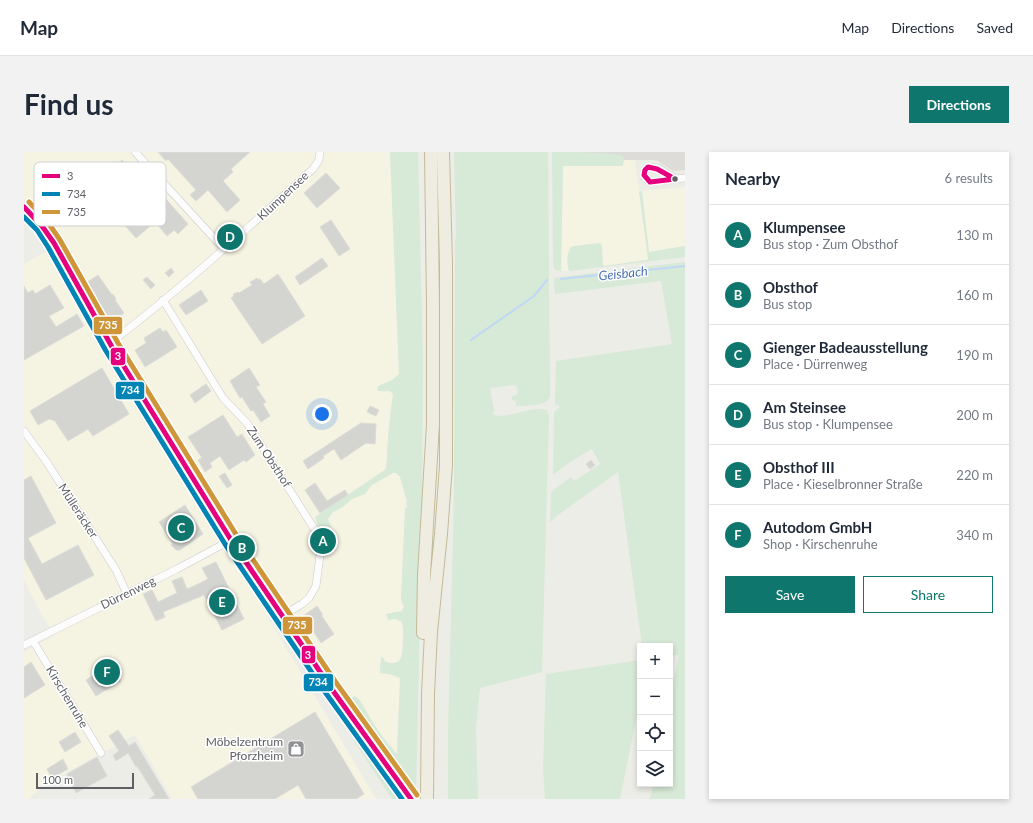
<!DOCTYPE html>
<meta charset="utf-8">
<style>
:root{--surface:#fff;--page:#f2f2f3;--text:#1f2937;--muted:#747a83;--line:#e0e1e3;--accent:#0f766e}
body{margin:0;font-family:Lato,sans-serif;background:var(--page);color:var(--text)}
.controls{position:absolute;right:12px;bottom:12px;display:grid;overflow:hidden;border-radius:0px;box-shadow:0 2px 6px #0003}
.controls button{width:36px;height:36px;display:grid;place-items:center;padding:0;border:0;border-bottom:1px solid var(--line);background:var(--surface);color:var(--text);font:20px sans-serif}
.scale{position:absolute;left:12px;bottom:10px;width:98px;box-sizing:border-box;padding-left:4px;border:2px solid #5e6066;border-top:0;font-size:11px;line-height:14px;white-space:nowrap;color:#5e6066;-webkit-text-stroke:3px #fff;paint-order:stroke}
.you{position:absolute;left:298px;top:262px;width:14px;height:14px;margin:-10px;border:3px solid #fff;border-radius:50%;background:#1a73e8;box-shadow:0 0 0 6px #1a73e833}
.badge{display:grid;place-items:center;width:26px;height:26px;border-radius:50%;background:var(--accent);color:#fff;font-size:13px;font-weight:700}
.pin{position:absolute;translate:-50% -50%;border:2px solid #fff;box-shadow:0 1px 4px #0006}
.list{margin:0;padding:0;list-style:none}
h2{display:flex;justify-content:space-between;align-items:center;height:52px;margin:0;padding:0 16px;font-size:17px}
h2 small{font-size:13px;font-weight:400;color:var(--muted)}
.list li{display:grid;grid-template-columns:26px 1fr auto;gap:12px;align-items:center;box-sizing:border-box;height:60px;padding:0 16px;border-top:1px solid var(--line)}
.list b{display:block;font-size:15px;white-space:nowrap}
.list p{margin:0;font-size:13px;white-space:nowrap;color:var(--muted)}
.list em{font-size:13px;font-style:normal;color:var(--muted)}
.actions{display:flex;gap:8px;padding:12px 16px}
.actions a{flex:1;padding:9px 0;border:1px solid var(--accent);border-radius:0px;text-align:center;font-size:14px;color:var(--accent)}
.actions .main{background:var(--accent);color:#fff}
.icon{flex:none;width:22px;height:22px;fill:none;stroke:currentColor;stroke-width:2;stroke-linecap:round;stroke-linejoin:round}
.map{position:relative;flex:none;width:661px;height:647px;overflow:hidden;border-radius:0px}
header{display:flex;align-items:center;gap:24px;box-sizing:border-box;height:56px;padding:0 20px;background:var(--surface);border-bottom:1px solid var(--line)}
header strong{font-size:19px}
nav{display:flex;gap:22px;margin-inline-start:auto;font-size:14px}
.intro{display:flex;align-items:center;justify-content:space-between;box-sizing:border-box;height:96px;padding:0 24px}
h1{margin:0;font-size:28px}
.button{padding:10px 18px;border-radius:0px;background:var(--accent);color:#fff;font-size:14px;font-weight:700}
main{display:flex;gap:24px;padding:0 24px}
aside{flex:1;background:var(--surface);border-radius:0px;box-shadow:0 2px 6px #0003}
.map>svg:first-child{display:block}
.commercial{fill:#f5f4e3}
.industrial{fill:#dddcd8}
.green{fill:#d7e9d7}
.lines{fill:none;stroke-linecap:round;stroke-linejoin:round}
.stream{stroke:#c0d7f5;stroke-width:2}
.building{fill:#d4d4d1;stroke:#dcdcd8}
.minor-casing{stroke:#c9c9c9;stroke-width:8}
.tertiary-casing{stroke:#c9c9c9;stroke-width:10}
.motorway-casing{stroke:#c3bb97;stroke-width:14}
.minor{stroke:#fcfcfc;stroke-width:7}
.tertiary{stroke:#fcfcfc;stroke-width:9}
.motorway{stroke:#efede2;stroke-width:12}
.bus-1-casing{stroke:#fff;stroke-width:8}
.bus-2-casing{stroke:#fff;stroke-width:8}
.bus-3-casing{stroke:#fff;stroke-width:8}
.bus-1{stroke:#e5007d;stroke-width:5}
.bus-2{stroke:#0083b5;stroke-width:5}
.bus-3{stroke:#cf9539;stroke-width:5}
.bus-dot{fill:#5e6066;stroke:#fff;stroke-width:1.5}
.labels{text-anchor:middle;stroke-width:3;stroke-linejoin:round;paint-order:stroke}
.street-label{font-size:12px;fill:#5e6066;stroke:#fff}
.poi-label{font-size:12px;fill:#5e6066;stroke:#fff;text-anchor:end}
.water-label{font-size:13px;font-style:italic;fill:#4c72b3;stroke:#fff}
.key{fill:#fff;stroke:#cfcfd1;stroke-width:1}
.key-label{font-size:11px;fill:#5e6066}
.line-badge{stroke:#fff;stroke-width:1.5}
.badge-label{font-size:11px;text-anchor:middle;font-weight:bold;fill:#fff}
</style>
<header>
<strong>Map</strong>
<nav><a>Map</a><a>Directions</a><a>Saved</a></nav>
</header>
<div class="intro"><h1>Find us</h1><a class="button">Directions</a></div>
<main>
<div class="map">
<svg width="661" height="647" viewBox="0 0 661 647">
<rect width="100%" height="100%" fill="#edede8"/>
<path class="commercial" d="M0 0H366L375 222 368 228 354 234 359 240 366 239 369 242 365 274 362 317 369 321H372L376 325 382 346 377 447 380 455 379 459 362 462 364 467H372L378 470 379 475 378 503 373 511H364L357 505 356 521 365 522 376 525 373 602 328 546 325 548 287 494 257 455 243 464 352 647H148L111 583 18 634 5 647H0V500L31 483 19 465 0 428V112L35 92 26 75 6 52 0 47Z
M600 8H611L624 106 623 108 578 114V94L576 91 550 94 547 95 544 103 543 111 545 119H537L539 14H598L599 13Z
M661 35V94L625 100 618 39Z"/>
<path class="industrial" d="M534 0H661V18L649 19 634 9 629 8H534Z"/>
<path class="green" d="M366 0H394L399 208 398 362 392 645 376 622H374L311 534 308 526 286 495 287 494 325 547 331 544C337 547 344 563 348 569 355 580 363 592 373 602L376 526 365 522 356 521 357 505H359L361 510C365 511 373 512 376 508 380 501 380 477 378 470L372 467 364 468 362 462 378 459 380 455 377 447 381 356H383V348L382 346 376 325 372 321H369L348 333 341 342 328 347 319 355 309 360 304 367 307 374 309 384 304 390 300 391 291 365 362 317 365 274 369 242 366 239H354L353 237 354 234 368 228 375 222Z
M413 0 416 172 415 290H413Z
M430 0H524L526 245C521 255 503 253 492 254V249L488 248V244L493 243 494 240 492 234 489 233 466 236 470 258 469 263C488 267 505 253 523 258L525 264 518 520 456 536 452 575 454 647H424V582L430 344 431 89 432 85Z
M528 0C546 0 585 0 599 4 600 8 600 12 598 14H539L537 119 531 118 529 112Z
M618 39 625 100 661 94V105L545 119C543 111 542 103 547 95L550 94 576 91 578 94 579 114 623 108 624 106 615 40Z
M661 110V647H626L629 632H646V545L655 503 646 504V494H618L594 320 534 363 526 370 527 340 547 325 550 329 576 312 568 297 546 310 529 323 530 260 536 255 531 252 532 209 648 192 637 129 531 142 530 126 545 124Z
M616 508V548L596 647H521L519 617 522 522Z
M331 581 353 607 381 647 364 623 331 583Z
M330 587 352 613 372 641 378 647H368L330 589Z"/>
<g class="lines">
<path class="stream" d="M537 127 661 114
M447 188 510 144 523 128"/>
</g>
<path class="building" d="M134 0H226L207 17 209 20 199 29 216 48 203 60 184 38 172 49 166 43 172 38 144 7 142 9Z
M98 8 118 32 102 46 82 21Z
M302 21 316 36 293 56 280 41Z
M134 38 164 72 154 82 150 78 143 84 131 70 112 86 97 69Z
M307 68 326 97 315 104 296 75Z
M298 106 304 114 276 133 271 125Z
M147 116 150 120 145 125 141 121Z
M254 122 281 164 238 192 207 146 210 144 209 142 214 140 215 141 228 133 226 130 233 126 234 128 236 127 240 132Z
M74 123 88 143 89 142 92 147 91 148 100 161 87 170 62 131Z
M123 125 131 133 127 137 119 128Z
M26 133 40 156 25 164 32 175 53 162 60 174 0 208V134L4 141 9 138 11 142Z
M177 138 184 149 162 163 155 153Z
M136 176 139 180 142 178 153 195 121 215 111 198 122 191 120 186Z
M78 216 105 262 69 284 64 277 44 289 31 269 25 267 14 273 6 259Z
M225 216 236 233 232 235 242 250 239 252 246 264 237 270 229 258 227 259 218 245 216 246 206 229Z
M182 232 187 239 171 251 166 243Z
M346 254 355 258 352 264 343 260Z
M199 263 213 285 218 282 231 303 222 310 220 308 205 318 196 304 186 311 188 315 181 320 174 308 178 306 164 285Z
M337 271 352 272 351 292 342 291 317 308 310 297 299 304 300 306 284 317 279 309Z
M567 308 571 313 566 317 562 312Z
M201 321 208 333 203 336 195 324Z
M7 324 32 371 4 386 18 412 54 393 70 423 22 448 0 406V328Z
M291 331 303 349 321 338 324 343 296 361 281 338Z
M161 353 179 382 156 398H152L147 393 149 392 135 370Z
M192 410 220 467 198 478 180 443 139 460 141 465 132 469 119 442 128 438 134 450 153 441 148 429 158 425 163 437 170 434 184 427 178 416Z
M293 454 299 463H297L310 482 297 491 279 464Z
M7 510 21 533 0 546V515Z
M87 512 97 529 72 544 62 528Z
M291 560 340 642 332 647H282L274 633 251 647H174L167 635Z
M94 578 105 594 111 590 145 647H125L131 643 113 614 112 615 104 601 92 609 89 603 95 599 85 584Z
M51 580 57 590 41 600 35 590Z
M73 605 83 624 52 641 43 622Z
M39 607 44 617 28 626 23 617Z"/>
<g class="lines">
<g class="minor-casing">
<path id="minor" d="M111 0 200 97
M652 27 634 16 625 15 621 19V26L626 30 661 26
M139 148 199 246 223 271 293 381 296 403 292 434 285 446 278 452 258 464
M86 191C157 137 223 77 289 17L295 8 296 0
M0 279 22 309 92 418 103 442
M9 489 77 601
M0 493 153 417 207 388"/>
</g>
<g class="tertiary-casing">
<path id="tertiary" d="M0 55 18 74 30 91 88 195 207 388 307 536 387 647"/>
</g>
<g class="motorway-casing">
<path id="motorway" d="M399 481 400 423 409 272V154L407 0
M403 647 404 542 407 480 417 382 422 313V113L419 0"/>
</g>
<use href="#minor" class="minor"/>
<use href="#tertiary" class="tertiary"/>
<use href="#motorway" class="motorway"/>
<g class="bus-1-casing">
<path id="bus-1" d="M624 15 633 17 651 27 626 30 620 23 621 18Z
M0 55 18 74 30 91 88 195 207 388 307 536 387 647"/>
</g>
<g class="bus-2-casing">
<path id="bus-2" d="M0 65 13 78 24 95 82 199 201 392 301 540 378 647"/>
</g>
<g class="bus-3-casing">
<path id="bus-3" d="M5 50 23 69 36 88 94 191 213 384 313 532 393 643"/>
</g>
<use href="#bus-1" class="bus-1"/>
<use href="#bus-2" class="bus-2"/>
<use href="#bus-3" class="bus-3"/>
</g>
<defs>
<g id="shop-square" transform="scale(0.9)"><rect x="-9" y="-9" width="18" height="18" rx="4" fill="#909194" stroke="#fff"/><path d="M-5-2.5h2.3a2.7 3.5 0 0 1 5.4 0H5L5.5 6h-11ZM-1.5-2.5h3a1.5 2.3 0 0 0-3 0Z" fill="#fff"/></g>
</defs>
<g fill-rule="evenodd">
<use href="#shop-square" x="272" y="597"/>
</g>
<circle class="bus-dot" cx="651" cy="27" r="3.5"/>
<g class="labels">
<g class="street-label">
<text transform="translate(259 44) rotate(-43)" y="4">Klumpensee</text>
<text transform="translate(245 305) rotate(57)" y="4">Zum Obsthof</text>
<text transform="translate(54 359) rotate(57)" y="4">Mülleräcker</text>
<text transform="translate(104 441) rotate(-26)" y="4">Dürrenweg</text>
<text transform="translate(43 545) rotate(59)" y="4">Kirschenruhe</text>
</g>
<g class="poi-label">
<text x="259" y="594">Möbelzentrum<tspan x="259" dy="14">Pforzheim</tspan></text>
</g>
<g class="water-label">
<text transform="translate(599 121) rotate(-6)" y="5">Geisbach</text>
</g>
</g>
<rect x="10" y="10" width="132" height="64" rx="6" class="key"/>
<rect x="18" y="22" width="18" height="4" fill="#e5007d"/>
<rect x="18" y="40" width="18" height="4" fill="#0083b5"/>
<rect x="18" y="58" width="18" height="4" fill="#cf9539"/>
<g class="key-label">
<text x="43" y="28">3</text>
<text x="43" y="46">734</text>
<text x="43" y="64">735</text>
</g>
<g class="line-badge">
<rect x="69" y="164" width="30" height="19" rx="4" fill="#cf9539"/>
<rect x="86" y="195" width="16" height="19" rx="4" fill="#e5007d"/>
<rect x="91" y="229" width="30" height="19" rx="4" fill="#0083b5"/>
<rect x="258" y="464" width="31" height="19" rx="4" fill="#cf9539"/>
<rect x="277" y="493" width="15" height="19" rx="4" fill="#e5007d"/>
<rect x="279" y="521" width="31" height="19" rx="4" fill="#0083b5"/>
</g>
<g class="badge-label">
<text x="84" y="177">735</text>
<text x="94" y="208">3</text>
<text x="106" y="242">734</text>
<text x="273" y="477">735</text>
<text x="284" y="507">3</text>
<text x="294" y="534">734</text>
</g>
</svg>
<div class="controls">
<button>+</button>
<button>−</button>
<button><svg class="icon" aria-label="locate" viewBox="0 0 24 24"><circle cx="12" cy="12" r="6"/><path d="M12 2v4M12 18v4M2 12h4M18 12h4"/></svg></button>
<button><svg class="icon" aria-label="layers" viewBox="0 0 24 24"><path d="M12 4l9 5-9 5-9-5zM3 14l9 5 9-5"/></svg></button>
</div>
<div class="scale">100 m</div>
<div class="you"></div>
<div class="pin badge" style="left:299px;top:389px">A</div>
<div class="pin badge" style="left:218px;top:396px">B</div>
<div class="pin badge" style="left:157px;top:376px">C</div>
<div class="pin badge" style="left:206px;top:85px">D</div>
<div class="pin badge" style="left:198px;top:450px">E</div>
<div class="pin badge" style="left:83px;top:520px">F</div>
</div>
<aside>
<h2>Nearby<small>6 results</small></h2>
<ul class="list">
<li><span class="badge">A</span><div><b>Klumpensee</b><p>Bus stop · Zum Obsthof</p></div><em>130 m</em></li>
<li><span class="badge">B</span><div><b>Obsthof</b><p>Bus stop</p></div><em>160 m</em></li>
<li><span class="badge">C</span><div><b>Gienger Badeausstellung</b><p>Place · Dürrenweg</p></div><em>190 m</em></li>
<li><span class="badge">D</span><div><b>Am Steinsee</b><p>Bus stop · Klumpensee</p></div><em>200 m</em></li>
<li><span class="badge">E</span><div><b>Obsthof III</b><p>Place · Kieselbronner Straße</p></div><em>220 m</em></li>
<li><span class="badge">F</span><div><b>Autodom GmbH</b><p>Shop · Kirschenruhe</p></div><em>340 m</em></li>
</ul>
<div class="actions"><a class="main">Save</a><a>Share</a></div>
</aside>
</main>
